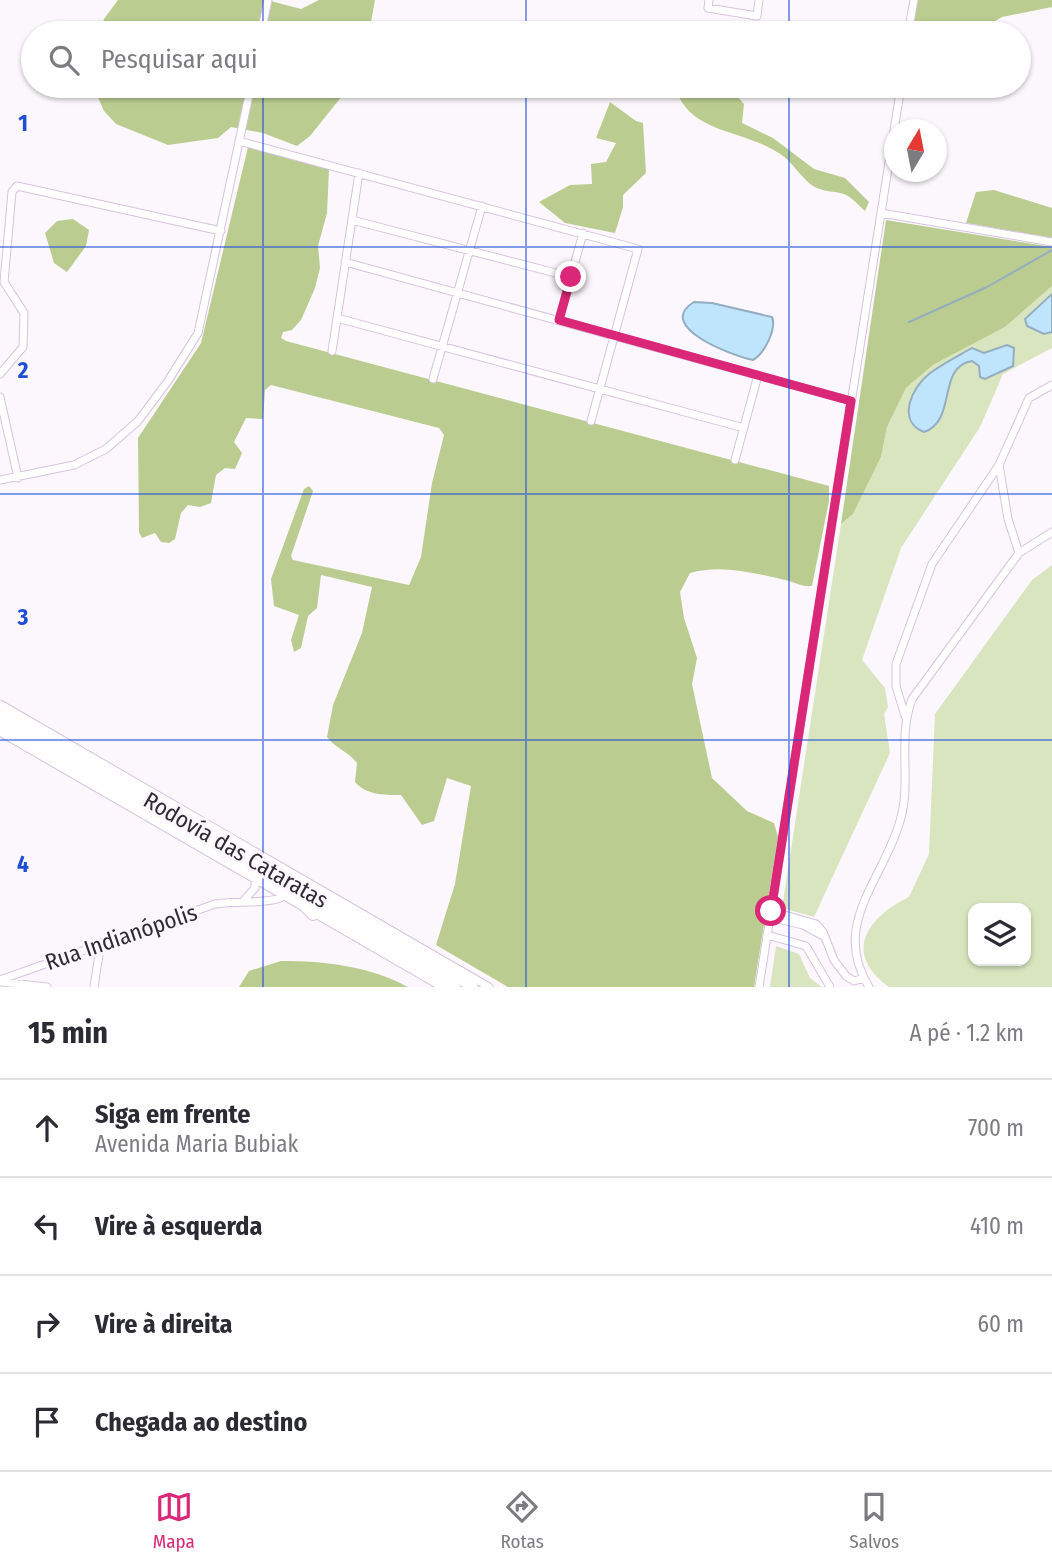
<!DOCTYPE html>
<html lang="pt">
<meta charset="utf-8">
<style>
:root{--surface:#fff;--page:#f2f2f3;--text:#2b2b33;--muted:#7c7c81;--line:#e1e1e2;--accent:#db2777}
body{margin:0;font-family:"Fira Sans Condensed",sans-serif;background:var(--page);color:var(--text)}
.controls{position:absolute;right:21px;bottom:21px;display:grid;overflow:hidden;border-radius:14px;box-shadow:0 2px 5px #0004}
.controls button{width:63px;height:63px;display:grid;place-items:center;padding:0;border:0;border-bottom:2px solid var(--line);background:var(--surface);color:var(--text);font:35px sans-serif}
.compass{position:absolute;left:884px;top:119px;width:63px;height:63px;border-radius:50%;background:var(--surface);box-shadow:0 2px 5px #0004;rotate:10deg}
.stop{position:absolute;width:21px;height:21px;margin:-16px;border:5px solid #db2777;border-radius:50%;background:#fff}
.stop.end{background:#db2777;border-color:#fff;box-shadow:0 2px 7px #0008}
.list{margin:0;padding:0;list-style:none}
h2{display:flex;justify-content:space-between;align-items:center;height:91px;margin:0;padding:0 28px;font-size:30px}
h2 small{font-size:23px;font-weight:400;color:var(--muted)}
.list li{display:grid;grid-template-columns:46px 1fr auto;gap:21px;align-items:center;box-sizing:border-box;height:98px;padding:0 28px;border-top:2px solid var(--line)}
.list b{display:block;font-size:26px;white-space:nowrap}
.list p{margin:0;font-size:23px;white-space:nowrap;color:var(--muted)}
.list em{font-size:23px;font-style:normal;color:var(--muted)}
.icon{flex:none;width:38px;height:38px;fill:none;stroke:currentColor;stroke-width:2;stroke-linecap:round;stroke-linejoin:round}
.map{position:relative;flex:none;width:1052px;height:987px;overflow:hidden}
.search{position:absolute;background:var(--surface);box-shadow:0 2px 5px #0004;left:21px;right:21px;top:21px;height:77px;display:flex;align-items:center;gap:18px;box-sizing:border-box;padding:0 24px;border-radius:38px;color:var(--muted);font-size:26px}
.sheet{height:483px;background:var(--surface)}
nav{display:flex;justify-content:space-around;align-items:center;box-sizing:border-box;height:98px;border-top:2px solid var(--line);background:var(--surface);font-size:19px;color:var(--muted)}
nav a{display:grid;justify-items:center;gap:4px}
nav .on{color:var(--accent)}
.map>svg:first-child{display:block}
.green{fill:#d9e5bf;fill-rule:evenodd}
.forest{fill:#bacc8f}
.water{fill:#bfe5fc;stroke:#94adc0;stroke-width:2}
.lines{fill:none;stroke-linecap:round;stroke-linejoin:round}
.stream{stroke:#94adc0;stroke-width:2}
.minor-casing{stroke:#d6c4de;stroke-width:9}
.highway-casing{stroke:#d6c4de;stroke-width:12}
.minor{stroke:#fff;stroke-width:7}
.highway{stroke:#fff;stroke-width:10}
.route{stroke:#db2777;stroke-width:9}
.grid{fill:none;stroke:#1d4ed8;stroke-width:2;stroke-opacity:0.55}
.labels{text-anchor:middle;stroke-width:6;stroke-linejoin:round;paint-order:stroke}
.street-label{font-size:23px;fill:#302a34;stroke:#fbf7fc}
.grid-label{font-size:23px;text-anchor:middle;font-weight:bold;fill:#1d4ed8;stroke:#fbf7fc;stroke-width:6;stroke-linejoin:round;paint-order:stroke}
</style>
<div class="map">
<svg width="1052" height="987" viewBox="0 0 1052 987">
<rect width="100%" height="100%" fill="#fbf7fc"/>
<path class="green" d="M1052 286V348L1003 374 980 427 901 548 862 660 885 688 888 707 884 714 890 753 814 917 782 908 841 524 853 514 881 457 887 427 906 388 933 365 1005 327Z
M1052 565V987H889C842 954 867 917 909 897L929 854 935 714 1032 580ZM973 908H1026V961H973Z
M776 946 799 954 810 978 822 987H770Z"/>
<path class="forest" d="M118 0H267L301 9 319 0H375L369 33H100L104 19Z
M913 0H1052V7L1002 17 975 33H915L911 27Z
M93 86H350L310 136 297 146 263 133 231 127 218 138 168 145 116 124 104 111Z
M728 86 744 104 742 123 773 138 814 169 845 178 869 202 865 211C859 206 852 197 844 194 834 191 823 192 813 186 801 178 794 164 783 156 745 128 690 136 675 87Z
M610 102 636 121 643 123 646 173 623 195V207L615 233 565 223 539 202 570 185 592 184 591 164 606 162 616 143 596 138Z
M248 147 329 169 327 213 318 246 320 268 315 288 301 320 292 330 283 332 281 338 286 341 829 486V501L812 586C801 587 795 582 785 580 755 573 720 564 690 573L680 592 684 618 697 658 692 684 712 778 747 811 774 823 778 837 754 987H508L436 945 455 884 471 786 447 778 434 821 422 825 401 795C384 795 366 795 355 782L357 763C348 751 336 749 327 737L333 705 362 633 372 587 321 575 317 608 308 616 301 648 294 652 291 640 299 615 274 606 271 579 304 489 309 486 313 491 291 556 293 560 409 585 421 557 432 483 444 435 439 428 271 385 265 390 263 419 246 418 234 442 242 453 235 469 225 468 216 475 211 503 200 507 188 505 181 513 175 539 169 543 161 542 155 533 142 538 139 532 138 438 201 343Z
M994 190 1052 208V238L966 223 976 192Z
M73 219 89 230 86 246 67 272 54 263 45 233 57 221Z
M886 220 1052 247V286L1005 327 933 365 906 388 887 427 881 457 853 514 841 524Z
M281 961C325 961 369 966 408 987H239L249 971Z"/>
<path class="water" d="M794 22 819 24 823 33H792L789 26Z
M1052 294V332L1044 334 1027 326 1025 319Z
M694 302 712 303 772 317C777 329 764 354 753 360 736 357 653 327 694 302Z
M1007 345 1014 348 1013 366 985 379 980 377 979 366 972 361C936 367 958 420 924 432 896 421 912 387 929 374 942 364 958 356 972 348L984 353Z"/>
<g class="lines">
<path class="stream" d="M909 322 987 287 1052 250"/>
<g class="minor-casing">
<path id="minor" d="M709 0 708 8 757 16 759 0
M261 33 268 0
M908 33 914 0
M239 141 638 249 591 421
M881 213 1052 242
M352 220 571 277
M345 262 851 401
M337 318 744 428
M559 320 583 233
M332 351 359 173
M0 374 23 347 24 313 4 282 12 192 17 186 221 231
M433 379 482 206
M0 397 18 478
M735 460 758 375
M999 465 1008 519 1019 553
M0 480 74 465 106 449 138 421 168 381 198 333 251 86
M0 704 489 987
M905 716 896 686V664L932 564 999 465 1029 398 1052 385
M0 732 442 987
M244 900 255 888V882
M771 911 816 924 823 932 834 960 846 976 854 981 864 978
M770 917 803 925 825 937
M767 935 806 946 830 987
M0 980 215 904C232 901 271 904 282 897
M1 982 47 987
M94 987 101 942
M759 987 901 86
M869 987C830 924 884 879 900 821 912 782 897 739 912 699L1019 553 1052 532"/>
</g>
<g class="highway-casing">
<path id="highway" d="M0 713 473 987
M0 723 455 987
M299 901 313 915"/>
</g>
<use href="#minor" class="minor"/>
<use href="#highway" class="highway"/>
</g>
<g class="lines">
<path class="route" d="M571 277 559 320 851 401 771 911"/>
</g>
<path class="grid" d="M263 0V33M526 0V33M789 0V33M263 86V987M526 86V987M789 86V987M0 247H1052M0 494H1052M0 740H1052"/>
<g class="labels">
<g class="street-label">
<text transform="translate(236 850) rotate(30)" y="8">Rodovía das Cataratas</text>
<text transform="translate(121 937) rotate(-19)" y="8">Rua Indianópolis</text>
</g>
</g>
<g class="grid-label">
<text x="23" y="131">1</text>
<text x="23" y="378">2</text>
<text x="23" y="625">3</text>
<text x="23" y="872">4</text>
</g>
</svg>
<div class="controls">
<button><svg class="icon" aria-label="layers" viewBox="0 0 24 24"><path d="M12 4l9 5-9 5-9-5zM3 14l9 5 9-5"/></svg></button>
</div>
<svg class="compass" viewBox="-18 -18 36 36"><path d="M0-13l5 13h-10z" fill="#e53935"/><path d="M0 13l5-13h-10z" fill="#7c7c81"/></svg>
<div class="stop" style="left:771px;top:911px"></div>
<div class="stop end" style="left:571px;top:277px"></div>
<div class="search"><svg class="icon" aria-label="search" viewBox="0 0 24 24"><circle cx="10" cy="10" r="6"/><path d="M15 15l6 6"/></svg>Pesquisar aqui</div>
</div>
<section class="sheet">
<h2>15 min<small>A pé · 1.2 km</small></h2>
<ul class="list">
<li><svg class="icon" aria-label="ahead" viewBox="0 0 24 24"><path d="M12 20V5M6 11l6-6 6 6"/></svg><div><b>Siga em frente</b><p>Avenida Maria Bubiak</p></div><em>700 m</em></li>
<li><svg class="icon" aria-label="left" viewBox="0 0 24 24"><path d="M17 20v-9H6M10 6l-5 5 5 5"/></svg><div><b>Vire à esquerda</b></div><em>410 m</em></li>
<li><svg class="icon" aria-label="right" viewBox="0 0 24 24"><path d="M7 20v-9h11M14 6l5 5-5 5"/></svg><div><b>Vire à direita</b></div><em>60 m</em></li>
<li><svg class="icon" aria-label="arrive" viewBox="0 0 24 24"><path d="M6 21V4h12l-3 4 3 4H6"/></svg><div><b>Chegada ao destino</b></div></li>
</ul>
</section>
<nav>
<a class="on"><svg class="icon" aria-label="map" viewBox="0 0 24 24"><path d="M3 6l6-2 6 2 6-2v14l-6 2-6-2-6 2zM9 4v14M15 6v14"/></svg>Mapa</a>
<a><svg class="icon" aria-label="directions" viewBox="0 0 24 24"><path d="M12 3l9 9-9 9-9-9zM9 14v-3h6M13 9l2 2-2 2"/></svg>Rotas</a>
<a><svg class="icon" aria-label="saved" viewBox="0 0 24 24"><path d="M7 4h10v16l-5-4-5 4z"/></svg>Salvos</a>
</nav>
